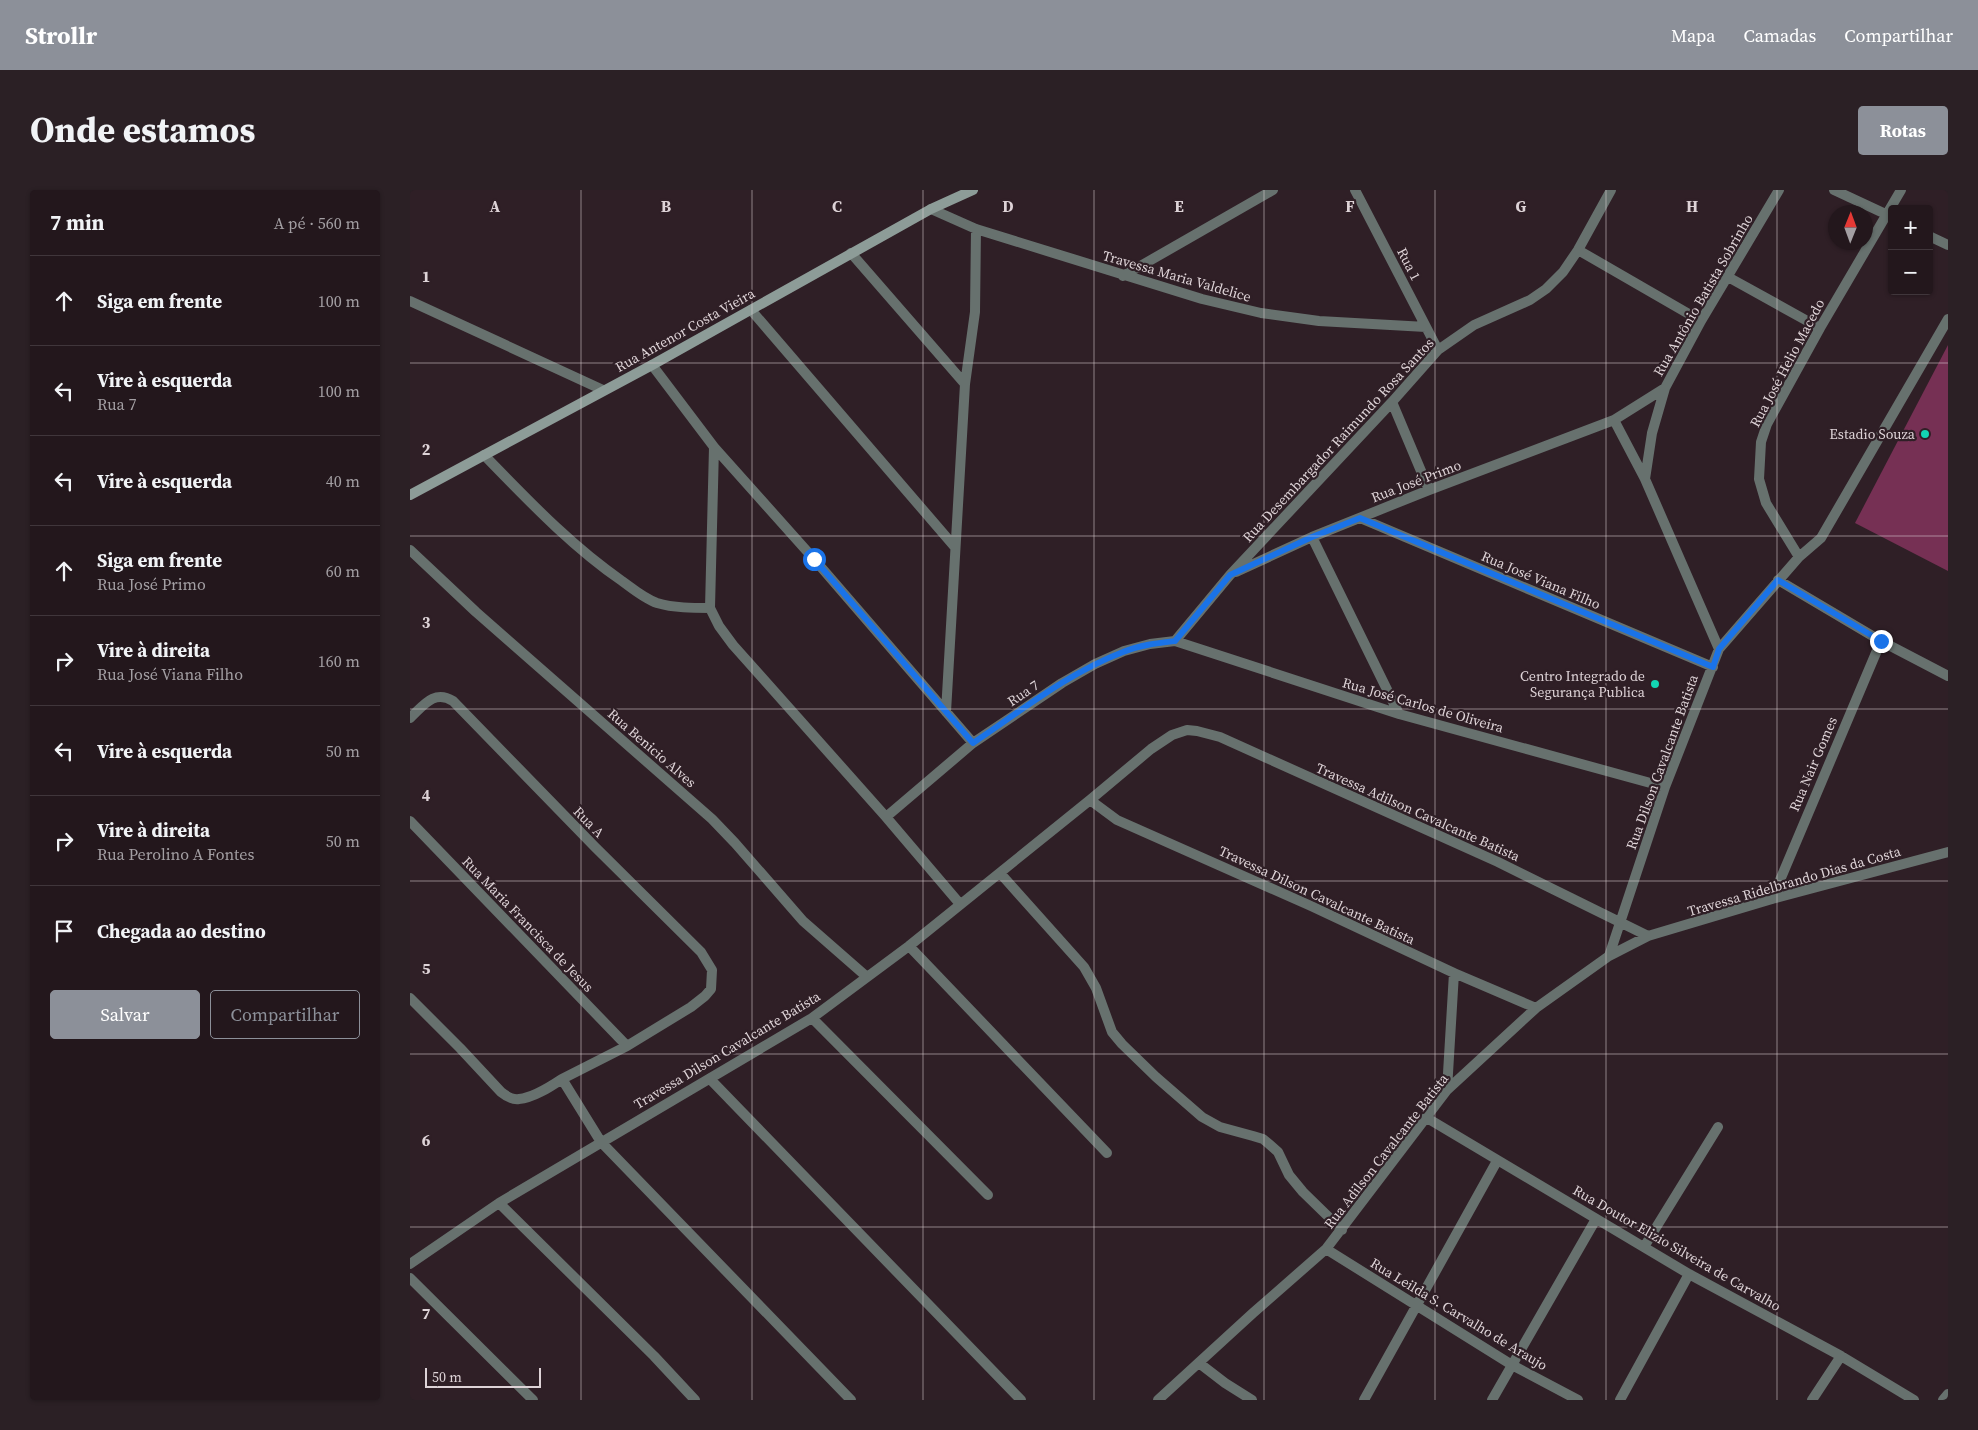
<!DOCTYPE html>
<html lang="pt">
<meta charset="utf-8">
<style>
:root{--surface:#23171c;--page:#2b2025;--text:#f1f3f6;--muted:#a39fa3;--line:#40363b;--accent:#8c9099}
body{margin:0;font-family:"Source Serif 4",serif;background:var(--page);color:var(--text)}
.controls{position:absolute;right:15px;top:15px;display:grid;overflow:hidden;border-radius:5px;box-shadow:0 1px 4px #0004}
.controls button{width:45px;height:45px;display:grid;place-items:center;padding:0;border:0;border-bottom:1px solid var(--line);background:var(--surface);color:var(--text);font:25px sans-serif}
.compass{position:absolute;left:1418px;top:15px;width:45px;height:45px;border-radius:50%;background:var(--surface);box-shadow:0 1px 4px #0004;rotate:1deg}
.scale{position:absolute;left:15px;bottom:12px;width:116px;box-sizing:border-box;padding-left:5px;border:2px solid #ded3d7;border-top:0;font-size:14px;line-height:18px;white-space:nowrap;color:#ded3d7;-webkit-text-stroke:4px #2f1f26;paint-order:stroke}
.stop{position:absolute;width:15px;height:15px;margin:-11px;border:4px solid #1a73e8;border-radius:50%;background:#fff}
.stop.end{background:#1a73e8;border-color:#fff;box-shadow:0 1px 5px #0008}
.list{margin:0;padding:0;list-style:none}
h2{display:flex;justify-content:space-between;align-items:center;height:65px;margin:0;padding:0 20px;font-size:21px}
h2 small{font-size:16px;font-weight:400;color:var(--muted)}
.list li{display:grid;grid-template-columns:32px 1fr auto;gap:15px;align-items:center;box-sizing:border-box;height:90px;padding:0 20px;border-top:1px solid var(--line)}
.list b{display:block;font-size:19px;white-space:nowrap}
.list p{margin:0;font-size:16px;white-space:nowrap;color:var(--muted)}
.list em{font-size:16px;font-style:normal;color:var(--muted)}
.actions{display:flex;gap:10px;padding:15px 20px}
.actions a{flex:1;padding:11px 0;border:1px solid var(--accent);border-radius:5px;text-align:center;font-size:18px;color:var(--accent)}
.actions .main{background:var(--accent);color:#fff}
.icon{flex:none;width:28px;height:28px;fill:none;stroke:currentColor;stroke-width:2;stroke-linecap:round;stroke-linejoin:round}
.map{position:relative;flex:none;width:1538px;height:1210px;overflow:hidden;border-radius:5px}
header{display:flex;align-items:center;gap:30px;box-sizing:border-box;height:70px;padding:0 25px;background:var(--accent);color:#fff}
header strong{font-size:24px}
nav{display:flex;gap:28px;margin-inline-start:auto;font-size:18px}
.intro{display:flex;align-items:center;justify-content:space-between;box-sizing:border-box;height:120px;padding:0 30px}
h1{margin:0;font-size:35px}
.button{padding:12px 22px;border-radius:5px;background:var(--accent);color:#fff;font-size:18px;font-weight:700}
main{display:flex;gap:30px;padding:0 30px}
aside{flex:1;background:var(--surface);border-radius:5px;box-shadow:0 1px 4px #0004}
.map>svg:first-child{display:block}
.green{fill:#763054}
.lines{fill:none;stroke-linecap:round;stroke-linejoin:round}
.street{stroke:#67716e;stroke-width:10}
.secondary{stroke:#8d9c98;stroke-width:10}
.route{stroke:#1a73e8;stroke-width:6}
.grid{fill:none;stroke:#ded3d7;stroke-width:1;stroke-opacity:0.55}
.poi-dot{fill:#13d5b3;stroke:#2f1f26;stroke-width:2}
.labels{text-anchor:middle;stroke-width:4.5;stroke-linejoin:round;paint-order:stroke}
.street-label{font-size:14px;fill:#ded3d7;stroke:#2f1f26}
.poi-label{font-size:14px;fill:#ded3d7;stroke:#2f1f26;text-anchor:end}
.grid-label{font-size:16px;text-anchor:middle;font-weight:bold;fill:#ded3d7;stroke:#2f1f26;stroke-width:4.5;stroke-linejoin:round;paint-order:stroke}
</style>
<header>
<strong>Strollr</strong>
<nav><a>Mapa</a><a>Camadas</a><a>Compartilhar</a></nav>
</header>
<div class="intro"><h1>Onde estamos</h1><a class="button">Rotas</a></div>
<main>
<aside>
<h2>7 min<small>A pé · 560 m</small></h2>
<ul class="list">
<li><svg class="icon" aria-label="ahead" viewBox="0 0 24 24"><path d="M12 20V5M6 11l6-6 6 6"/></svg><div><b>Siga em frente</b></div><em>100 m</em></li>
<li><svg class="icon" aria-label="left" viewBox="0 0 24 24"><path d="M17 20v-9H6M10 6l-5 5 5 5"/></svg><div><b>Vire à esquerda</b><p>Rua 7</p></div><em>100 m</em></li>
<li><svg class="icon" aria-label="left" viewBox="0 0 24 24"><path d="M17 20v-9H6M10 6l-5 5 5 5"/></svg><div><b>Vire à esquerda</b></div><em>40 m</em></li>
<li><svg class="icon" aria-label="ahead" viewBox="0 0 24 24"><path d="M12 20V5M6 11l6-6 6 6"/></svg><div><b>Siga em frente</b><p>Rua José Primo</p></div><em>60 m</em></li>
<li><svg class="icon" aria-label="right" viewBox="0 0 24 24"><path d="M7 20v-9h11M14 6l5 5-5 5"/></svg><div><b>Vire à direita</b><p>Rua José Viana Filho</p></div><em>160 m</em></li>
<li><svg class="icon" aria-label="left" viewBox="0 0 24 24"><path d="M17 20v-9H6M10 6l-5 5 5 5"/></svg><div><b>Vire à esquerda</b></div><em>50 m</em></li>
<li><svg class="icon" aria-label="right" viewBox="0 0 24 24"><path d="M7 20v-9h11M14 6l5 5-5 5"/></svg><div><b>Vire à direita</b><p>Rua Perolino A Fontes</p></div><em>50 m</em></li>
<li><svg class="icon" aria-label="arrive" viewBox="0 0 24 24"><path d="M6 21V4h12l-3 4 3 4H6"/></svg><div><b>Chegada ao destino</b></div></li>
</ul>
<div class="actions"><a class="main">Salvar</a><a>Compartilhar</a></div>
</aside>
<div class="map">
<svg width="1538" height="1210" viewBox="0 0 1538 1210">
<rect width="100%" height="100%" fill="#2f1f26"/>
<path class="green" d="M1538 155V381L1445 333Z"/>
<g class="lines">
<path class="street" d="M945 0 1028 160
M1424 0 1482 27
M521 19 566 39 792 109 851 123 909 131 1016 137
M1519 46 1538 55
M1168 60 1291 131
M441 63 555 194 536 522
M713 86 863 0
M1318 87 1410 138
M0 111 193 200
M341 120 544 356
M242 175 304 257 300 418 309 436 323 455 476 627 550 714
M555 194 565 122 566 39
M982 212 1019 300
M1204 230 1235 289 1309 459
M304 257 404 369 563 553
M74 265C118 310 160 355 212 391 223 399 235 409 247 413 264 418 283 418 300 418
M1235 289 1242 243 1255 198 1291 131 1369 0
M950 328 1303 477
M902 347 989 524
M0 360 66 422 302 629 325 653 393 731 457 787
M1389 367 1356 313 1349 289 1351 252 1357 234 1410 138 1491 0
M826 382 902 347 1019 300 1204 230 1255 198
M1368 390 1471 451 1538 486
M765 451 820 385 982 212 1028 160 1064 135 1120 110 1136 99 1153 82 1168 60 1201 0
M0 528C13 516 24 499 43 511L185 657 291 762 302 780 301 799 295 806 281 817 217 856 152 889
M680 610 707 630 901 716 1044 783 1126 818
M476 627 563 553 652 493 685 474 714 461 740 454 765 451 989 524 1255 597
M0 631 217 856
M590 683 674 777 686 798 702 842 712 854 746 887 792 927 810 937 843 946 853 949 859 954 868 962 879 985 893 1002 932 1040
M1362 709 1471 451
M499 756 697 963
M1199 766 1255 597 1309 459 1389 367 1411 348 1538 129
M0 808 50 858 91 902C96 906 102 910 109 909 123 908 140 897 152 889L191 952 441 1210
M402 828 578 1005
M300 889 611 1210
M1037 900 1044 783
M1017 928 1279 1084 1431 1166 1504 1210
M89 1013 244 1166 285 1210
M1234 1057 1308 937
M916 1059 1102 1175 1168 1210
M0 1074 89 1013 402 828 499 756 680 610 741 559 762 545 777 540 787 541 810 547 1088 672 1238 746
M0 1088 123 1210
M789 1173 815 1193 842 1210
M748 1210 843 1123 916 1059 1037 900 1126 818 1199 766 1238 746 1362 709 1538 662
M954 1210 1087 971
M1082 1210 1186 1029
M1210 1210 1279 1084
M1402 1210 1431 1166
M1533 1210 1538 1204"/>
<path class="secondary" d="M0 305 242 175 521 19 563 0"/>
</g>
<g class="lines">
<path class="route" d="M404 369 563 553C611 521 658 483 713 462 730 455 748 453 765 451L820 385 902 347 950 328 1303 477 1309 459 1368 390 1471 451"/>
</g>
<path class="grid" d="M171 0V1210M342 0V1210M513 0V1210M684 0V1210M854 0V1210M1025 0V1210M1196 0V1210M1367 0V1210M0 173H1538M0 346H1538M0 519H1538M0 691H1538M0 864H1538M0 1037H1538"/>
<g class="poi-dot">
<circle cx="1515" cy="244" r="5"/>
<circle cx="1245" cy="494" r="5"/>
</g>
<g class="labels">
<g class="street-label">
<text transform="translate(999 74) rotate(63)" y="5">Rua 1</text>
<text transform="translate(767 86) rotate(16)" y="5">Travessa Maria Valdelice</text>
<text transform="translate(1293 105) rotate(-60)" y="5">Rua Antônio Batista Sobrinho</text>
<text transform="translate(275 140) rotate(-29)" y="5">Rua Antenor Costa Vieira</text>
<text transform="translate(1377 173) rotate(-62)" y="5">Rua José Helio Macedo</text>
<text transform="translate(928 250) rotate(-47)" y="5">Rua Desembargador Raimundo Rosa Santos</text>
<text transform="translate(1006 291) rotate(-21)" y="5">Rua José Primo</text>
<text transform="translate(1131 390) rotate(23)" y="5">Rua José Viana Filho</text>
<text transform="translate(613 503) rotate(-34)" y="5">Rua 7</text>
<text transform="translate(1013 515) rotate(16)" y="5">Rua José Carlos de Oliveira</text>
<text transform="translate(242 558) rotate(41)" y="5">Rua Benicio Alves</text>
<text transform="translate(1252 572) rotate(-70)" y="5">Rua Dilson Cavalcante Batista</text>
<text transform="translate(1403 574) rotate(-67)" y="5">Rua Nair Gomes</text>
<text transform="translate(1008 622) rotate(24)" y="5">Travessa Adilson Cavalcante Batista</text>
<text transform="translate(179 632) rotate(46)" y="5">Rua A</text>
<text transform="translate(1384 691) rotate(-16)" y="5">Travessa Ridelbrando Dias da Costa</text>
<text transform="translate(907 705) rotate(25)" y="5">Travessa Dilson Cavalcante Batista</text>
<text transform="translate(118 734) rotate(46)" y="5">Rua Maria Francisca de Jesus</text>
<text transform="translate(317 860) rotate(-31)" y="5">Travessa Dilson Cavalcante Batista</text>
<text transform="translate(976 961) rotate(-52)" y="5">Rua Adilson Cavalcante Batista</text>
<text transform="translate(1267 1058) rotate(30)" y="5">Rua Doutor Elizio Silveira de Carvalho</text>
<text transform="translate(1049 1124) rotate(31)" y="5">Rua Leilda S. Carvalho de Araujo</text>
</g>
<g class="poi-label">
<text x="1505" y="249">Estadio Souza</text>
<text x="1235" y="491">Centro Integrado de<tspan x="1235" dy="16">Segurança Publica</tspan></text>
</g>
</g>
<g class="grid-label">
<text x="85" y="22">A</text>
<text x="256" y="22">B</text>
<text x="427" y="22">C</text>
<text x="598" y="22">D</text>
<text x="769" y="22">E</text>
<text x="940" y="22">F</text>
<text x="1111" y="22">G</text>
<text x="1282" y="22">H</text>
<text x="16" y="92">1</text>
<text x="16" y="265">2</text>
<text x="16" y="438">3</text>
<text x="16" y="611">4</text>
<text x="16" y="784">5</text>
<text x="16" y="956">6</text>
<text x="16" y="1129">7</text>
</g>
</svg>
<div class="controls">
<button>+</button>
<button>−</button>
</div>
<svg class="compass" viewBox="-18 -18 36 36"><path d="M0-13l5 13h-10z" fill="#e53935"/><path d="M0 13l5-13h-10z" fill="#a39fa3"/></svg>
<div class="scale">50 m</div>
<div class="stop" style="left:404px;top:369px"></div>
<div class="stop end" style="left:1471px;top:451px"></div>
</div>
</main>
